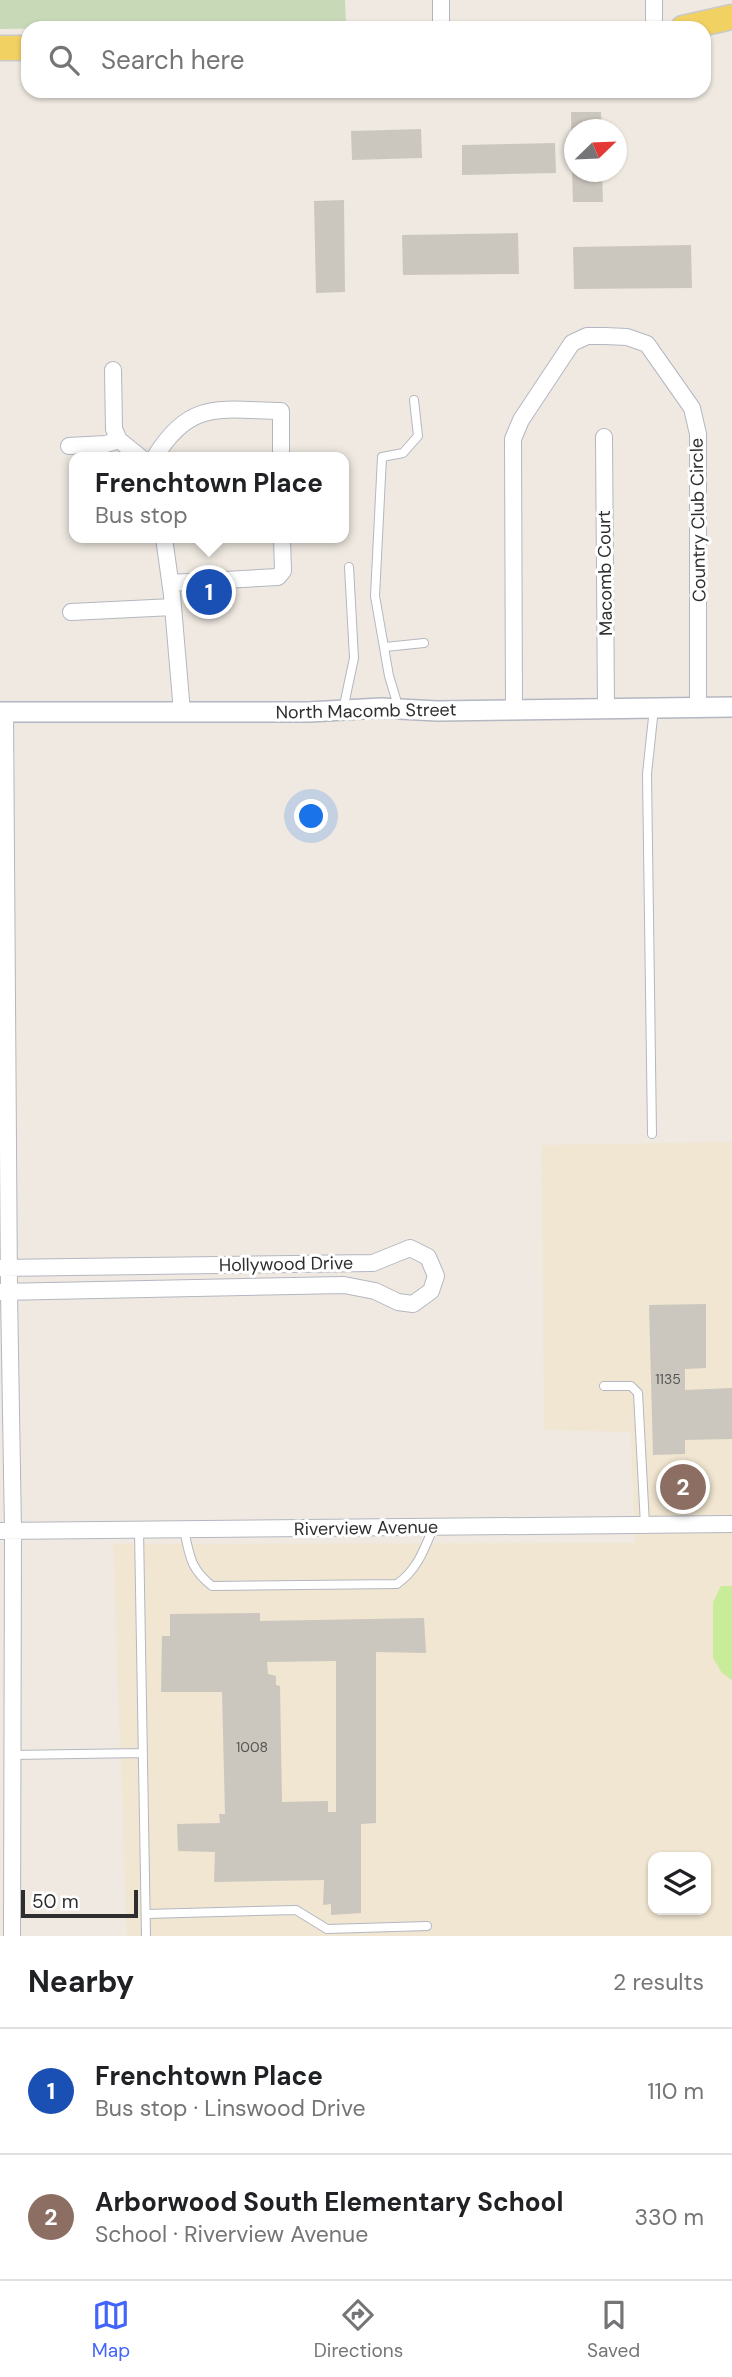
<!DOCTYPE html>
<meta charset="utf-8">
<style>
:root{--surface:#fff;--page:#f6f6f6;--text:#202124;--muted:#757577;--line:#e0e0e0;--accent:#4264fb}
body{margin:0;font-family:"DM Sans",sans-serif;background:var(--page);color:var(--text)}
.controls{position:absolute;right:21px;bottom:21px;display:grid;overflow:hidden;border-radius:14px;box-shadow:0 2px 5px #0004}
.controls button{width:63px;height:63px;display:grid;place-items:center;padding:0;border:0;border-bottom:2px solid var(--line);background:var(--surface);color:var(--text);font:35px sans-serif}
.compass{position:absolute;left:564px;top:119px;width:63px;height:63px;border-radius:50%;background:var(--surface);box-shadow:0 2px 5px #0004;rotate:67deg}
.scale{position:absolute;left:21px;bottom:18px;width:117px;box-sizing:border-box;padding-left:7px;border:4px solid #2e2e2e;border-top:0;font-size:19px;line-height:24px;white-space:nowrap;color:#2e2e2e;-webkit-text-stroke:5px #fff;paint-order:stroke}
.you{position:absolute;left:312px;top:817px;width:24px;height:24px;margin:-18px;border:5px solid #fff;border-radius:50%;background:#1a73e8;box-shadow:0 0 0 10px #1a73e833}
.badge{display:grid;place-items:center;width:46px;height:46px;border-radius:50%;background:var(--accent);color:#fff;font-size:23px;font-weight:700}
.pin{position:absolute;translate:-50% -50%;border:4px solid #fff;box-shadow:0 2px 7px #0006}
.popup{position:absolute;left:69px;top:452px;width:280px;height:91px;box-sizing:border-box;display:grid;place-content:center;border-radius:14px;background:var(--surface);filter:drop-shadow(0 2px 5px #0005);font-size:23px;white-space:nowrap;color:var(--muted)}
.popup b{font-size:26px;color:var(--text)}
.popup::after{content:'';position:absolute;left:50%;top:100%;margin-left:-14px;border:14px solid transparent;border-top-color:var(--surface)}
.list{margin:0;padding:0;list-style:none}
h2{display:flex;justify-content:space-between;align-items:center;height:91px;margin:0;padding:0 28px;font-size:30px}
h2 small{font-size:23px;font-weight:400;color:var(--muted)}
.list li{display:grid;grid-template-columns:46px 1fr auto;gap:21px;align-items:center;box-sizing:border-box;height:126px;padding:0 28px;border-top:2px solid var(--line)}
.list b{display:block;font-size:26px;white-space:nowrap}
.list p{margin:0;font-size:23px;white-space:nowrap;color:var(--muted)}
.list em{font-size:23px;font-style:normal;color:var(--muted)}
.icon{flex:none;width:38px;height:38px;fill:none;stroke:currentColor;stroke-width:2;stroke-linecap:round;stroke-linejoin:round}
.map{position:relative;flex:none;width:732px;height:1936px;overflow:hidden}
.search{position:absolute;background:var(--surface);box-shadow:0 2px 5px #0004;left:21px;right:21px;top:21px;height:77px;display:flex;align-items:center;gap:18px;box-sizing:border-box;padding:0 24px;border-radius:21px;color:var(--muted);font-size:26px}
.sheet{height:343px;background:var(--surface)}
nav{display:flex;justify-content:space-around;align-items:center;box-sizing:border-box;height:98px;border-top:2px solid var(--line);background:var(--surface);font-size:19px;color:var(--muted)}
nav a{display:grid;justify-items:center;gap:4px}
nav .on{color:var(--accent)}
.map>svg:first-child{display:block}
.education{fill:#f0e6d1;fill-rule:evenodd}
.cemetery{fill:#c8d9b8}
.pitch{fill:#c9ec9a}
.building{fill:#cbc7bf;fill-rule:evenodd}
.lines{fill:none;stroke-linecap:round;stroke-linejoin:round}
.service-casing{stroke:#b4b7c1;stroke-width:10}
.minor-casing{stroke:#b4b7c1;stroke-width:18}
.tertiary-casing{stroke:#b4b7c1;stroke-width:22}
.primary-casing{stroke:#c9c9c9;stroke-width:27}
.service{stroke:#fff;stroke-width:8}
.minor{stroke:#fff;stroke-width:16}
.tertiary{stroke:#fff;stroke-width:19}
.primary{stroke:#f2d163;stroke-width:24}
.labels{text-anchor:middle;stroke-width:6;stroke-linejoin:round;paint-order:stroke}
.number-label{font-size:14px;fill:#555452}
.street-label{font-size:18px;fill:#2e2e2e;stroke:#fff}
</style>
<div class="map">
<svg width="732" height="1936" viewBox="0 0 732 1936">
<rect width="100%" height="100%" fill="#efe9e1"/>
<path class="education" d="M732 1142V1936H127L113 1544 635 1543 631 1432 544 1430 542 1145ZM653 1857H706V1910H653Z"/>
<path class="cemetery" d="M0 0H345L346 24 0 29Z"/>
<path class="pitch" d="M721 1586H732V1680L722 1673 713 1658V1602Z"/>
<path class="building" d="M571 112H601L602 130H574V168H572Z
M421 129 422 158 352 160 351 131Z
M555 143 556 173 462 175V145Z
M572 172H602L603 202H573Z
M344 200 345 292 316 293 314 201Z
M518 233 519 274 403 275 402 235Z
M691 245 692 288 574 289 573 247Z
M706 1304V1368L685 1369V1390L732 1388V1439L685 1440V1454L653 1455 649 1305Z
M260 1613V1621L424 1618 426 1653 376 1652V1823L361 1824V1913L331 1915V1904L323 1905 324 1880 214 1882 215 1852 178 1851 177 1824 220 1823 219 1814H225L222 1692H161L162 1636H170V1614ZM336 1661V1812H328V1801L282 1802 280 1686 276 1685V1676L268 1674 267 1662Z"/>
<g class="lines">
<g class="service-casing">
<path id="service" d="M385 647 424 643
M399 709 389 676 375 596 382 457 403 453 418 436 414 400
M343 710 354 658 349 567
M652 1134 647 774 654 708
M604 1386H631L638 1393 645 1525
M139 1530 146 1936
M184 1530C190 1557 190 1568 212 1586L397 1584C417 1570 424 1550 433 1528
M11 1755 143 1753
M146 1914 296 1910 327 1929 427 1926"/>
</g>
<g class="minor-casing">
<path id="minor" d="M441 28V0
M654 28V0
M113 370 114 429 119 440 140 457
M604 437 606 709
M69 446 106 444 119 440
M155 457C190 399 221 410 281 411V457
M164 538 172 595 182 712
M171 583 278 577 283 571 282 538
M71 612 173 607
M514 708 513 439 521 420 572 343 587 336H605L627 337 647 344 692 408 698 434V708
M5 712 9 1292 13 1531 12 1936
M0 1292 344 1285 375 1291 398 1302 413 1304 431 1291 436 1276 428 1257 410 1248 373 1263 0 1268
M0 1531 732 1524"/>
</g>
<g class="tertiary-casing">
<path id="tertiary" d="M0 712H309L381 708 437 711 732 707"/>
</g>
<g class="primary-casing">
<path id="primary" d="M683 28 732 17
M0 48H28"/>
</g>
<use href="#service" class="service"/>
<use href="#minor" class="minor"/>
<use href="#tertiary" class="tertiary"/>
<use href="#primary" class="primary"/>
</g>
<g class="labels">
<g class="number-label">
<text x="668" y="1384">1135</text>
<text x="252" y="1752">1008</text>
</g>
<g class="street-label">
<text transform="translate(698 520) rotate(-91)" y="6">Country Club Circle</text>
<text transform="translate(605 573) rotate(-91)" y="6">Macomb Court</text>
<text transform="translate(366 711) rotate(-1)" y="6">North Macomb Street</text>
<text transform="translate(286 1264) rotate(-1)" y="6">Hollywood Drive</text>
<text transform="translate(366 1528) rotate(-1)" y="6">Riverview Avenue</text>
</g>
</g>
</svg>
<div class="controls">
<button><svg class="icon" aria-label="layers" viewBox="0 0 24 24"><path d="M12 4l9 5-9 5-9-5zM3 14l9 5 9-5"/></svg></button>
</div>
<svg class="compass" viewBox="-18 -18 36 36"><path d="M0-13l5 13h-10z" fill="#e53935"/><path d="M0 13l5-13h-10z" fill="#757577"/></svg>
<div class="scale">50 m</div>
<div class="you"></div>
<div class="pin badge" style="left:209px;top:592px;background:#1a4fb4">1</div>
<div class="popup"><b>Frenchtown Place</b>Bus stop</div>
<div class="pin badge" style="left:683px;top:1487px;background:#8d6e63">2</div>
<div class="search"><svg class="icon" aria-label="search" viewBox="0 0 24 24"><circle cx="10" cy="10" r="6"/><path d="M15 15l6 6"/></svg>Search here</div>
</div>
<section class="sheet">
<h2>Nearby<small>2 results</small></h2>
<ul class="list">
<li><span class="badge" style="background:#1a4fb4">1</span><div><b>Frenchtown Place</b><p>Bus stop · Linswood Drive</p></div><em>110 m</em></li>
<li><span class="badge" style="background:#8d6e63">2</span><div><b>Arborwood South Elementary School</b><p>School · Riverview Avenue</p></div><em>330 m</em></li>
</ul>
</section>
<nav>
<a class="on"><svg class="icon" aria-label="map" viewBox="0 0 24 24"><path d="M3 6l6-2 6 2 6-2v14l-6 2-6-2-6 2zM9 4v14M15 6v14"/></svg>Map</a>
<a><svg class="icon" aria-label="directions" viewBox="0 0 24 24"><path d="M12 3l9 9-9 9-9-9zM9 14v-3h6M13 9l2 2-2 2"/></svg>Directions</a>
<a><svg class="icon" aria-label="saved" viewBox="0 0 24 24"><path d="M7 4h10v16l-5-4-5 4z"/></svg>Saved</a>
</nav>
